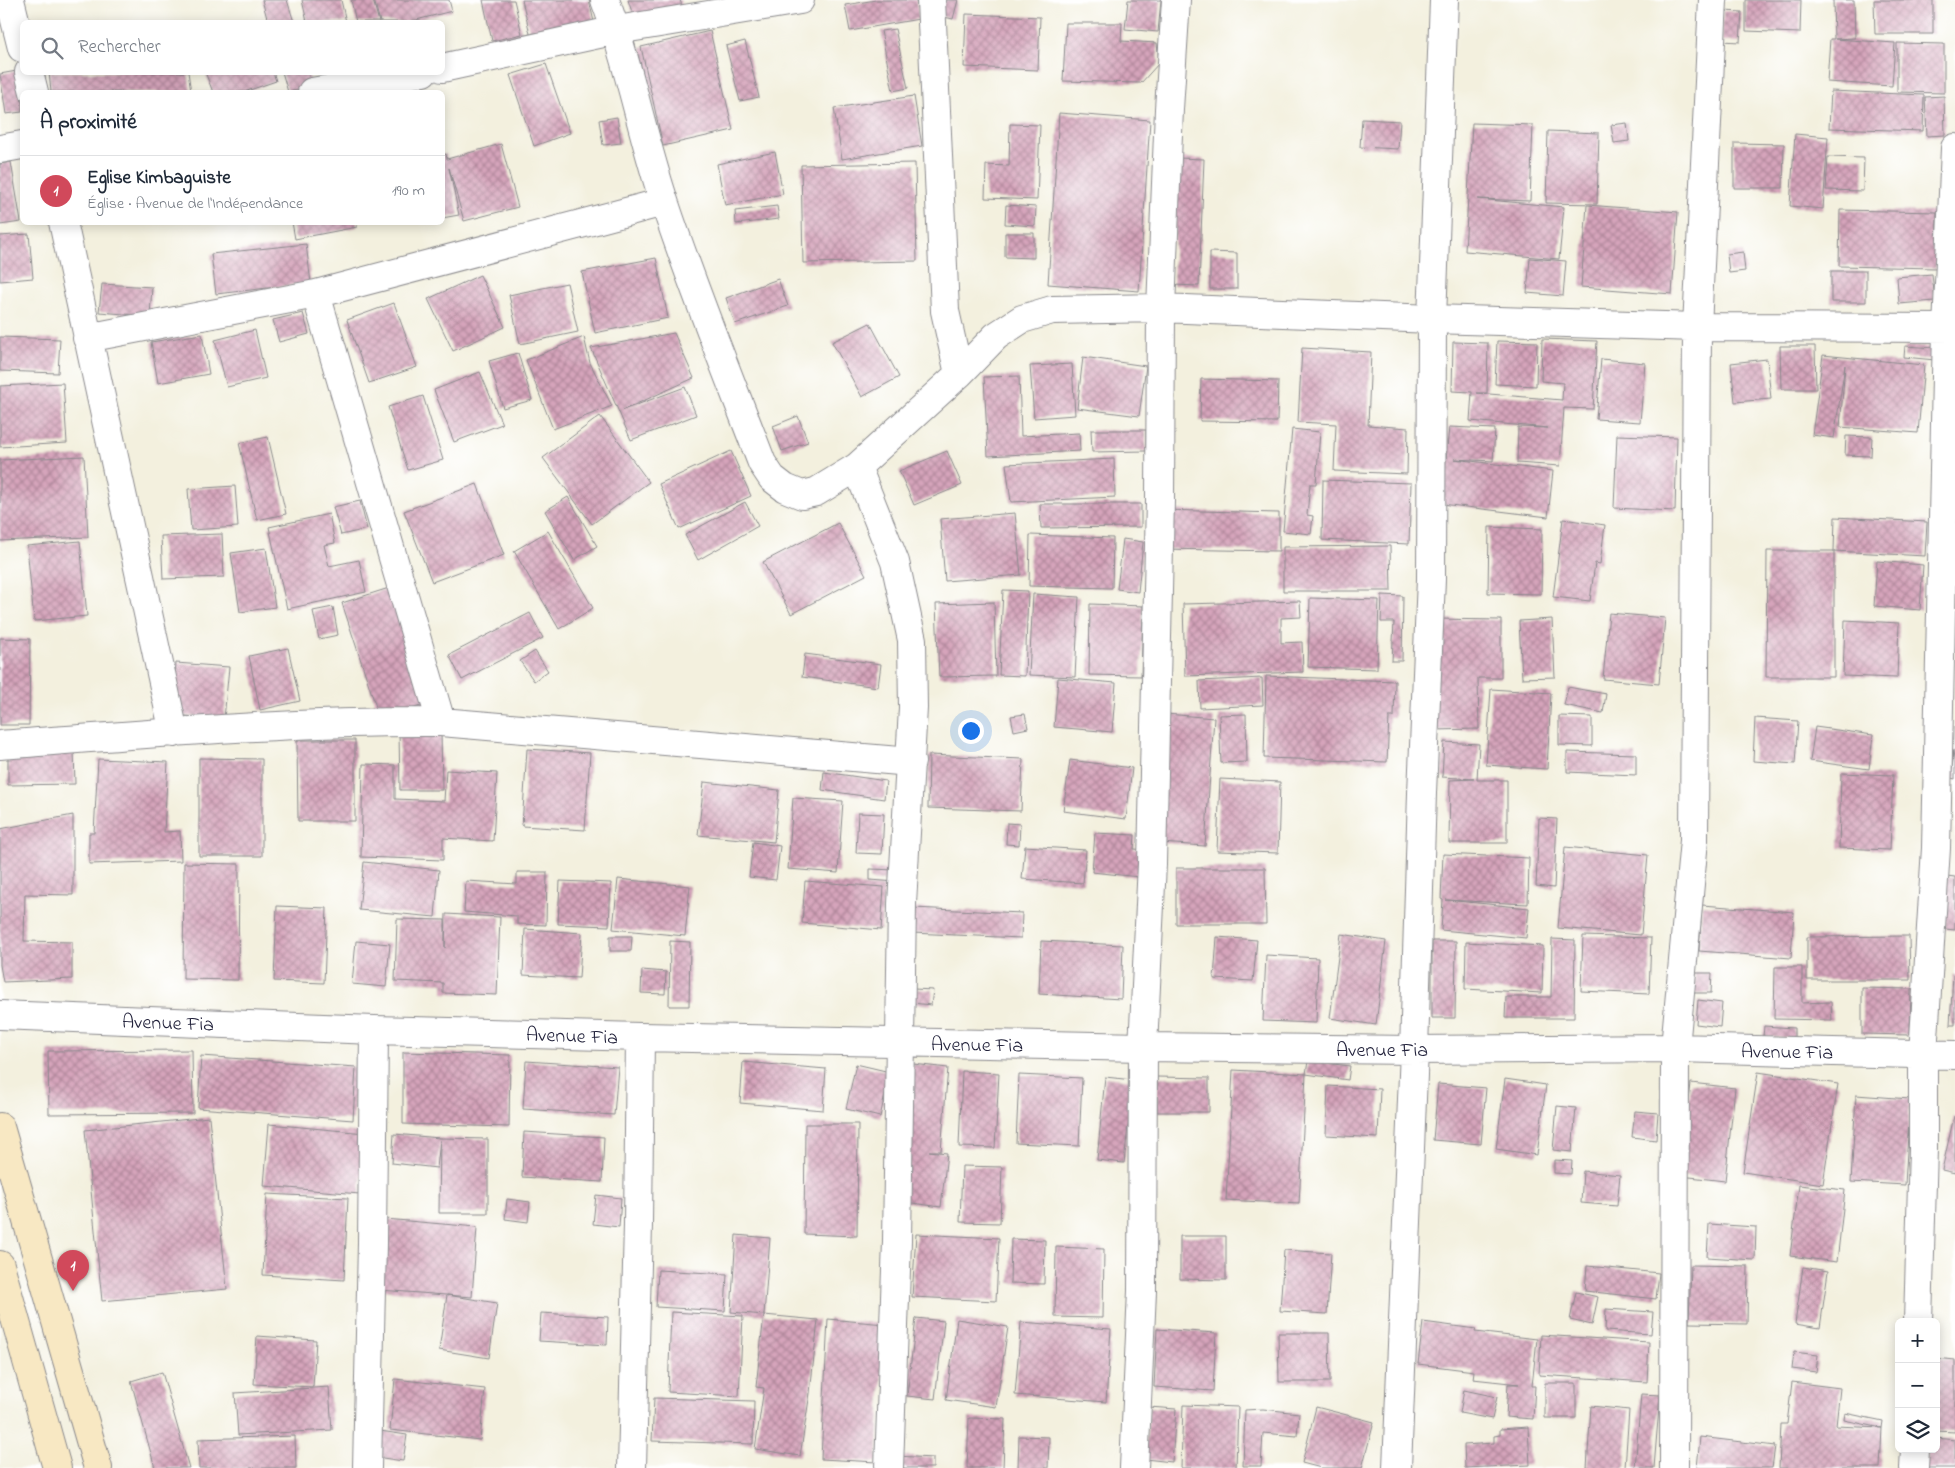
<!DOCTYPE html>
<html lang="fr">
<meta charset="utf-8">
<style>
:root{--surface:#fff;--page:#f6f6f7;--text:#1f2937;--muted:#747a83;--line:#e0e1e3;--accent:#d1495b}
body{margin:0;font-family:"Indie Flower",sans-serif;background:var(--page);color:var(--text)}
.controls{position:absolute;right:15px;bottom:15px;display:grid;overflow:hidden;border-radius:8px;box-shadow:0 2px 12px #0003}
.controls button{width:45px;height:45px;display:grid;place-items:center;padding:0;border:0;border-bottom:1px solid var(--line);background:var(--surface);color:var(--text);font:25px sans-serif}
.you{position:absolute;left:970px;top:730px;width:18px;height:18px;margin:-12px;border:4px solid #fff;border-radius:50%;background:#1a73e8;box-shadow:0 0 0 8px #1a73e833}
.badge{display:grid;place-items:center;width:32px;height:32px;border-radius:50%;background:var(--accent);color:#fff;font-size:16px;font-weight:700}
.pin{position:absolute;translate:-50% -41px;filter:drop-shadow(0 1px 2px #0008)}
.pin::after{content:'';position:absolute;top:26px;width:18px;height:15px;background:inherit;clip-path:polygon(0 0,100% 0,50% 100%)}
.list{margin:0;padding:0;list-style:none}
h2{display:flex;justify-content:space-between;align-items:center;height:65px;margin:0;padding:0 20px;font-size:21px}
h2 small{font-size:16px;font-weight:400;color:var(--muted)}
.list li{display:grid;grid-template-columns:32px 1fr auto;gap:15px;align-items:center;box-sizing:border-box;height:70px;padding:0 20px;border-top:1px solid var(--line)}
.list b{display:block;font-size:19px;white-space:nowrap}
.list p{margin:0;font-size:16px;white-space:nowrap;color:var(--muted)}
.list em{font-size:16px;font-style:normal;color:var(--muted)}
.icon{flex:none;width:28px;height:28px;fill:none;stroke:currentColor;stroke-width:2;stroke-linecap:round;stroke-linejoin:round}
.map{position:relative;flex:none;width:1955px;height:1468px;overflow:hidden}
.search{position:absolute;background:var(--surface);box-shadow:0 2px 12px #0003;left:20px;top:20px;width:425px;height:55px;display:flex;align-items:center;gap:12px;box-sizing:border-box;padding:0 18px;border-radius:8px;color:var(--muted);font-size:19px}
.panel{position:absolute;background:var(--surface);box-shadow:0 2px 12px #0003;left:20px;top:90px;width:425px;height:135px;border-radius:8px}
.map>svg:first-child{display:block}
.building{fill:url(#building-cross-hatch)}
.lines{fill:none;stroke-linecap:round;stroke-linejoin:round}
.street-casing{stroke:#8a898c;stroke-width:30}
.secondary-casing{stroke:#8a898c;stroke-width:30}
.street{stroke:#fff;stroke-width:28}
.secondary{stroke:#f8e8c3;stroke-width:28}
.labels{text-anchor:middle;stroke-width:4.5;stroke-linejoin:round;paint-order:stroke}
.street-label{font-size:20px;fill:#22223b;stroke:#fff}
</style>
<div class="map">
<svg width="1955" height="1468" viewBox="0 0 1955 1468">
<defs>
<pattern id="building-cross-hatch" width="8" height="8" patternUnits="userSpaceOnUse" patternTransform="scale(1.25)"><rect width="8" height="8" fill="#d6a4bb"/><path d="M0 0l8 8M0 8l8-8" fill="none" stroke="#ad8599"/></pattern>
</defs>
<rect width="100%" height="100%" fill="#fff"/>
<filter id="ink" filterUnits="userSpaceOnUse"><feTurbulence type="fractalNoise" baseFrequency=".02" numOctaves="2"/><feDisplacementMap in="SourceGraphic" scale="10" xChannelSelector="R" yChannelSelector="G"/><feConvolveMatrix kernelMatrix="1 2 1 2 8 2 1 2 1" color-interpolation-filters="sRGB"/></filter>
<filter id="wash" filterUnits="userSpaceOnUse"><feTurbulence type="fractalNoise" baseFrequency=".0096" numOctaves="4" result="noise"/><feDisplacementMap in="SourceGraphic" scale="20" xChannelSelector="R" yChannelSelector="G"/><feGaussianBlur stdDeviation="1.12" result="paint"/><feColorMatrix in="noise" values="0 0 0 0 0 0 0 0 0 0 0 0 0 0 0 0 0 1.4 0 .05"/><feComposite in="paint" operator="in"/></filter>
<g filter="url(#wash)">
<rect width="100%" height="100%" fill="#f3f0de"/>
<g id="blocks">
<path class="building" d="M262 0H287L294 22H268Z
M302 0H341L346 22H307Z
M351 0H373L379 22H356Z
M374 0H449L452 11 408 22H380Z
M483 0H514L522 34 492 41Z
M522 0H589L594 22 531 38Z
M628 0H680L682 6 635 21Z
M876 0H916L919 19 850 31 845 5Z
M929 0H958L953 19 926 13Z
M1128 0H1161L1158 32 1125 29Z
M1746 0H1801L1800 33 1746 31Z
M1833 0H1854L1855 38 1835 39 1895 43 1892 86 1827 82 1830 39H1834Z
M1874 0H1933V34H1875Z
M1723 11 1742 12 1740 42 1722 41Z
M966 14 1040 17 1038 70 964 67Z
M1066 23H1122L1121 41 1157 43 1159 63 1141 83 1063 81Z
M895 29 908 88 893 91 881 31Z
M710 31 733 130 663 146 641 47Z
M745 41 759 97 740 101 726 46Z
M1897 43 1944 44V93L1897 92Z
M546 64 570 133 534 146 510 75Z
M22 70V112L6 114 0 74Z
M49 72H188L191 92H51Z
M205 72H273L276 81 244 92H213Z
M282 72H308L312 87 288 92Z
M1831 91 1924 95 1923 131 1829 128Z
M914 96 922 146 842 159 834 108Z
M1944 96 1945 135 1927 136 1925 97Z
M1059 113 1150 120 1139 291 1048 284Z
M617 117 621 143 603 145 599 120Z
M1362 119 1400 121 1398 149 1360 147Z
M1472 123 1533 125 1530 201 1478 199 1564 207 1559 259 1465 251Z
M1627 123 1629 141 1614 143 1611 125Z
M1010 124 1040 125 1037 200 985 198 986 165 1009 166Z
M1548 131 1599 133 1597 204 1546 203Z
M1795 134 1828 137 1823 209 1790 206Z
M1734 143 1784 144 1783 188H1734Z
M501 144 518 207 464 221 449 168 459 215 442 218V155L446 154 447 159Z
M775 152 783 194 725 205 717 164Z
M1828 157 1864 158 1863 191 1826 190Z
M1177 158 1204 159 1199 286 1173 285Z
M11 162 21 222 0 225V164Z
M915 163 917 261 803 263 801 165Z
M1006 205 1036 207 1035 226 1005 224Z
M1587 205 1678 212 1672 294 1581 287Z
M777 206 779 219 736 224 735 211Z
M1840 210 1937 212 1936 268 1839 266Z
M292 222H357V227L295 239Z
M1005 233H1034V258L1005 257Z
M29 234 33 278 0 281V236Z
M306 244 311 283 216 294 211 254Z
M1210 252 1237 253V289H1210Z
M1743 252 1745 271 1729 273 1727 254Z
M656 258 668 318 595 333 582 272Z
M1530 258 1566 261 1563 296 1527 293Z
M1831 271H1866V302H1831Z
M1932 274 1935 301 1899 304 1897 277Z
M480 275 505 327 453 351 428 299Z
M778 279 788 306 735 324 726 298Z
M567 283 578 332 520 344 509 295Z
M102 284 152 287 150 316 99 312Z
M394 303 417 367 369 383 347 320Z
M303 313 309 334 279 342 273 320Z
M870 323 899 377 862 397 832 342Z
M255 330 266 378 227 387 215 340Z
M674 333 694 378 623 410 685 387 696 415 631 440 591 348Z
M202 334 209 374 158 383 151 342Z
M0 337 60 339 58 373 0 371Z
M584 337 590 363 612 406 553 429 526 360Z
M1542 339 1597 341 1593 409 1564 408 1560 466 1517 463 1518 427 1548 428 1470 421 1472 392 1452 391 1453 342 1488 343 1487 393H1477L1562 400 1563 383 1541 381Z
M1497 341 1537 342 1536 386 1495 384Z
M1780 346H1815L1816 389H1781Z
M1905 346 1936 348 1935 360 1904 357Z
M1302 348 1371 352 1368 425 1408 428 1407 474 1334 471 1336 424 1298 422Z
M518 353 532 400 503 408 489 361Z
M1823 355 1924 365 1918 433 1840 427 1845 365 1834 438 1812 435Z
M1083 357 1146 366 1139 416 1077 408Z
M1601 359 1645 363 1640 422 1596 419Z
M1767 359 1771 399 1735 402 1731 363Z
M1072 364 1075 415 1034 418 1030 366Z
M480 372 502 424 454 442 434 390Z
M1019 376 1021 436 1079 433 1080 451 988 456 984 377Z
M1201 379 1278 381 1277 422 1200 421Z
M63 383 67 443 0 447V386Z
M423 396 443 460 408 470 388 407Z
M600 416 649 482 592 524 543 458Z
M798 416 808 442 782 451 773 426Z
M1449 427 1495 429 1493 461 1454 459 1553 471 1548 517 1442 504Z
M1292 429 1320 432 1316 484H1310L1307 515 1313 516 1311 534 1283 531Z
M1091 430H1146V451L1092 452Z
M1617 435 1677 437 1675 511 1614 508Z
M1846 436 1872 437 1871 456 1845 455Z
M268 437 286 514 257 520 239 443Z
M731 451 751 496 679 529 659 484Z
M947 451 962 485 914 505 899 471Z
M84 456 88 537 0 541V460Z
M1114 459 1115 497 1011 502 1006 464Z
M1323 480 1411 483 1409 544 1322 540Z
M477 484 504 555 432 582 404 511Z
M235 486 238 527 191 530 188 489Z
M568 497 597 546 574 560 545 511Z
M360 501 367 529 341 535 333 507Z
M745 502 758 526 698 560 685 535Z
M1040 504H1141V527L1041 528Z
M1161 510 1279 513V551L1161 549Z
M1015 513 1021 575 945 581 940 519Z
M329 514 335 543 324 545 329 566 359 560 366 592 287 609 269 527Z
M1835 517 1927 522 1925 556 1834 551V677H1766L1767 551H1834Z
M1563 519 1605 525 1600 564 1595 563 1590 601 1553 597Z
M838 523 866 575 791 614 763 562Z
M1489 527 1542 529 1541 594 1488 593Z
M548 531 593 608 559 629 514 551Z
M222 534 224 577 163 579 161 536Z
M1030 535 1113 538 1112 588 1029 586Z
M1123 539 1143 542 1138 592 1117 589Z
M80 541 87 616 34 621 27 546Z
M1390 546 1391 591H1283V547Z
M266 548 275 607 240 612 231 553Z
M1877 561 1923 565 1920 610 1874 606Z
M389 588 427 704 380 719 342 603Z
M1003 590 1028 591 1025 676 999 675Z
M1033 594 1079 597 1075 677 1029 675Z
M1382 595 1403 596 1402 661H1392L1394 622H1381Z
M1310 598 1379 600 1377 669 1308 667Z
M1300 601 1301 617 1281 618V643L1302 642 1303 672 1185 676 1183 604Z
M994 602 996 676 939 677 936 604Z
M1090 604 1143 606 1141 676 1089 675Z
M333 607 338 635 319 639 313 611Z
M530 613 543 638 462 680 449 655Z
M1609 613 1665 618 1659 684 1603 679Z
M1434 619 1501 620V678H1478L1479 729 1435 730Z
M1552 619 1555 677 1522 678 1519 621Z
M1845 620 1899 623 1897 678 1843 676Z
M0 638 30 639 29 725H0Z
M288 648 300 701 260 710 249 656Z
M535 651 548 671 534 681 520 661Z
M805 654 881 664 878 687 802 677Z
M176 663 229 667 224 719 172 715Z
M1266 676 1395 681 1394 717H1389L1387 762 1264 758Z
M1058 678 1116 683 1112 732 1054 727Z
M1262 678 1263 705 1200 708 1199 681Z
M1568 687 1606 694 1603 713 1564 705Z
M1491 689 1551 693 1547 769 1486 765Z
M1154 713 1214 718 1205 846 1145 842Z
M1025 714 1028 728 1014 731 1011 716Z
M1246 714 1247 762 1221 763 1219 715Z
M1559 716 1592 717V746L1559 745Z
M1755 718 1798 721 1795 764 1753 761Z
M1815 727 1873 735 1869 769 1810 761Z
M399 732H441L442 790H400Z
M297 740H355V821H298Z
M1444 742 1479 744 1477 780H1507V843H1449L1450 780 1474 779 1442 777Z
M527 749 590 753 585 830 522 826Z
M1954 750H1955V779L1951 778Z
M74 751 75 784 8 785V753Z
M1567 752 1636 754V775L1567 772Z
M929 755 1023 759 1021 811 928 808Z
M199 758 262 759V856H199Z
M98 759 168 762 164 832 180 831 181 861 89 864V833H94Z
M1070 760 1132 768 1126 819 1063 811Z
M363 764 395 765V799L444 801 446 770 497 773 493 841 443 838V860L361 857Z
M824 772 886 781 884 799 822 790Z
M1841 773 1893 775 1890 850 1839 848Z
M1220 779 1280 782 1278 853 1217 851Z
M704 782 779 790 774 842 698 835Z
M793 798 843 801 838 873 788 869Z
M858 813 884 814 882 854 856 853Z
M73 815V895L25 894 24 941 72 942V979L3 982 0 965V829Z
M1539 818 1557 819 1554 888 1536 886Z
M1007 823 1020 824 1019 845 1006 844Z
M1095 833 1135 835 1134 849 1160 851 1158 879 1092 872Z
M753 842 780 846 776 880 749 877Z
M1025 846 1086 850 1083 883 1022 879Z
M1565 847 1648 855 1641 935 1558 928Z
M1443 854 1529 858 1528 904 1446 900 1529 908 1526 938 1441 930 1443 900 1441 899Z
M364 862 439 870 435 917 359 910Z
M184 863 239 864 238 980 183 979Z
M1176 868H1265L1266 924H1176Z
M870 869 896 870V882L870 880Z
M517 872H547L546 925 517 924V916L464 912 466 881 517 884Z
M1947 876 1955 877V930L1945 929Z
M618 879 690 886 685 936 613 929Z
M560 881 611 883 609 926 558 924Z
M805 881 884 887 881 930 802 923Z
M1702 905 1794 912 1791 958 1699 951Z
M277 906 327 908 324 983 274 981Z
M913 908 1022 913 1021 938 912 933Z
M446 914 500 917 497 995 443 993V983L395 981 397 919 445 920V948Z
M525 929 582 933 579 978 523 975Z
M1341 934 1386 941 1376 1025 1330 1018Z
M610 936H632L631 951H610Z
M1583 936 1651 938 1649 994 1581 991Z
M1909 936 1910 980H1807V937Z
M1217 937 1257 940 1253 981 1214 979Z
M1552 939 1575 940 1574 1018H1505L1506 997H1551Z
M356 941 390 944 386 987 352 984Z
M670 941 690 942 689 1006H669Z
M1041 941 1123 945 1121 999 1039 994Z
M1432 941H1456L1455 1018H1432Z
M1466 942 1543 946 1542 993 1465 989Z
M1266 955 1318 958 1316 1023 1263 1021Z
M1775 967H1802V1003L1831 1002 1832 1020 1774 1019Z
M642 970 666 972 665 994 641 993Z
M1695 973H1712L1711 993H1694Z
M1953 975H1955V1025H1950Z
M1862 988 1911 989 1910 1035 1862 1034Z
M914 989 933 990 931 1005 912 1003Z
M1698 1000 1722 1003 1720 1027 1696 1024Z
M1764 1026 1794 1028V1038L1763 1037Z
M192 1050 193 1113 49 1114 48 1051Z
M403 1052 510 1055 509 1127 403 1124Z
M201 1056 356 1067 353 1120 198 1108Z
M526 1061 618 1067 614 1115 523 1109Z
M1308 1061 1350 1066 1348 1080 1306 1074Z
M743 1062 826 1069 823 1110 740 1103Z
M856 1064 890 1072 880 1117 846 1109Z
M913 1064 948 1068 941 1151H929L947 1153 941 1207 898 1201Z
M1233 1070 1306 1074 1299 1204 1226 1200Z
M962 1071 999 1073 995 1148 959 1147Z
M1758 1072 1838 1084 1823 1184 1743 1172Z
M1019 1075 1082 1078 1079 1146 1016 1143Z
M1105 1077 1133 1080 1124 1163 1097 1160Z
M1157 1077 1209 1078V1112H1157Z
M1505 1079 1546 1085 1537 1155 1496 1149Z
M1691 1083 1735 1088 1725 1181 1681 1176Z
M1438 1084 1486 1088 1481 1144 1433 1140Z
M1328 1086 1380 1089 1378 1138 1326 1135Z
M1856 1095 1910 1099 1905 1185 1851 1182Z
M1557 1106 1576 1108 1572 1152 1553 1150Z
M1635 1111 1658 1113 1656 1140 1632 1137Z
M1954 1116H1955V1173L1942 1170Z
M209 1117 227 1289 102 1301 85 1130Z
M269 1124 365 1133 360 1194 264 1186Z
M805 1124H858L857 1236 804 1234Z
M524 1132 604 1137 602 1182 522 1177Z
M394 1134 440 1138 488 1139V1213H439L440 1140 437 1168 392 1163Z
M1554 1160 1572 1161 1571 1174 1554 1173Z
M962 1166 1002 1167 1000 1223 960 1222Z
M1583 1171 1620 1175 1617 1206 1581 1203Z
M1799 1185 1845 1190 1837 1262 1790 1256Z
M267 1194 348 1198 344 1280 263 1275Z
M596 1195 621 1198 619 1227 593 1224Z
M507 1199 530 1202 528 1222 505 1219Z
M385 1219 477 1227 472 1297 380 1290Z
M1709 1224 1756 1227 1755 1260 1707 1257Z
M916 1234 999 1238 996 1301 912 1297Z
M736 1235 770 1238 764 1315 731 1312Z
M1180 1236H1226V1280L1180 1279Z
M1011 1239 1045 1240 1044 1284 1010 1283Z
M1056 1247 1104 1249 1103 1318 1055 1317Z
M1284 1250 1331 1253 1327 1314 1280 1311Z
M1691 1265 1748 1266 1747 1324 1689 1323Z
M1587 1266 1659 1273 1656 1299 1585 1291Z
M1803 1267 1828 1271 1820 1328 1795 1324Z
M658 1270 727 1274 725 1311 656 1307Z
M1576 1292 1598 1297 1592 1325 1570 1320Z
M447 1295 497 1303 489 1358 439 1350Z
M1606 1309 1653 1312 1651 1334 1605 1331Z
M671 1312 743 1316 739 1396 668 1392Z
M541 1313 608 1317 607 1345 539 1341Z
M764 1315 818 1320 810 1393 800 1456 755 1449 764 1388 756 1387Z
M916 1318 944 1321 935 1399 907 1396Z
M828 1319 885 1324 877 1462 821 1459Z
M957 1319 1008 1327 996 1407 946 1400Z
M1021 1322 1111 1329 1106 1402 1015 1395Z
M1423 1322 1476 1329 1475 1332 1537 1339 1532 1386H1535L1533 1419 1506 1417 1508 1384H1519L1473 1379 1474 1371 1418 1364Z
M1157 1329 1216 1333 1213 1391 1154 1387Z
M1278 1333H1329L1330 1382H1279Z
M1541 1335 1649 1342 1647 1382 1539 1375Z
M257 1336 316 1340 313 1387 254 1384Z
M1794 1352 1818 1355 1816 1372 1792 1369Z
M1936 1358 1955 1360V1432L1936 1431Z
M162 1372 189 1468H155L131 1381Z
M395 1379 485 1389 480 1440 390 1430Z
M1792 1382 1840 1388 1836 1426 1882 1428 1880 1468H1779L1781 1424H1787Z
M1545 1383H1576V1418H1545Z
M329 1387 332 1430 238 1435 235 1393Z
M1464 1390 1497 1397 1492 1419 1460 1413Z
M1641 1394 1660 1395 1654 1468H1635Z
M654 1398 754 1401 753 1444 652 1441Z
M1183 1405 1238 1407 1236 1468H1181Z
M1591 1406 1629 1410 1625 1468H1587Z
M1149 1407 1176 1409 1172 1462 1145 1459Z
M1316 1407 1374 1422 1362 1468H1321L1302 1463Z
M1263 1409 1299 1413 1297 1436 1263 1433 1261 1466H1243L1245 1410Z
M1845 1413 1883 1421 1882 1428 1844 1420Z
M969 1418 1005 1419 1003 1468H967Z
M1528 1427 1530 1465 1465 1468 1464 1445 1494 1443V1436L1500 1435V1429Z
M380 1431 407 1435 403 1461 376 1457Z
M295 1436 296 1468H199L198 1439Z
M1019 1436 1049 1437 1048 1468H1018Z
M1700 1437 1775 1446 1772 1468H1697Z
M1936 1438 1955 1440V1468H1926L1927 1449H1936Z
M896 1456 933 1458V1468H895Z"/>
</g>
</g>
<g filter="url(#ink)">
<use href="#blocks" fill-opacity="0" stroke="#8a898c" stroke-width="1"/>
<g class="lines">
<g class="street-casing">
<path id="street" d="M10 0 22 48
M605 0C630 66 642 137 665 204 694 291 729 377 762 463L772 478 785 488 802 495 816 492 857 467 959 374 996 336 1022 319 1052 310 1161 308 1432 319 1697 327 1955 328
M931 0 945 311 959 374
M442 68 617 30 800 0
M29 72 34 92
M312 92 423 72
M0 149 22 145
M63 222 174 733
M316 294 441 722
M87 338 316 294 664 202
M857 467 895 562 912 640 913 708 902 904 897 1241 889 1468
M0 745C147 734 294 721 441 722L911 762
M0 1015 374 1030 640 1037 1143 1047 1414 1050 1675 1048 1955 1055
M1918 1322 1923 1148V1054L1936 848 1947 329 1955 148
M367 1468 372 1243 374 1030
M632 1468 638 1224 640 1037
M1134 1468 1142 1291 1143 1047 1152 864 1160 500 1161 308 1169 109 1176 0
M1397 1468 1414 1050 1422 793 1431 579 1432 319 1444 0
M1674 1468 1675 1048 1694 840 1697 327 1713 0
M1914 1468 1915 1449"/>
</g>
<g class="secondary-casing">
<path id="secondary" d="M0 1127 98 1468
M0 1265 57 1468"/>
</g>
<use href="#street" class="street"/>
<use href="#secondary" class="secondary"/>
</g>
</g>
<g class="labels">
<g class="street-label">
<text transform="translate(168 1022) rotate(2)" y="7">Avenue Fia</text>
<text transform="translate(572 1035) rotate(2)" y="7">Avenue Fia</text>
<text transform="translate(977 1044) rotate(1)" y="7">Avenue Fia</text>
<text x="1382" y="1056">Avenue Fia</text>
<text transform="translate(1787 1051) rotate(1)" y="7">Avenue Fia</text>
</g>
</g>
</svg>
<div class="controls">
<button>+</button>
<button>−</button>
<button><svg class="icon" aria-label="layers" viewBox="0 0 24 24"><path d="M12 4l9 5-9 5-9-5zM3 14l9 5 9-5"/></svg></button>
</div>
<div class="you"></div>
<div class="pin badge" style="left:73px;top:1291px">1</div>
<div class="search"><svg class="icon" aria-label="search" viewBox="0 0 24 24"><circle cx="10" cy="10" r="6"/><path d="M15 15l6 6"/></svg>Rechercher</div>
<section class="panel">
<h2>À proximité<small></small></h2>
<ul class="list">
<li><span class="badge">1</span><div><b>Eglise Kimbaguiste</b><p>Église · Avenue de l'Indépendance</p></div><em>190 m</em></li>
</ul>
</section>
</div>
